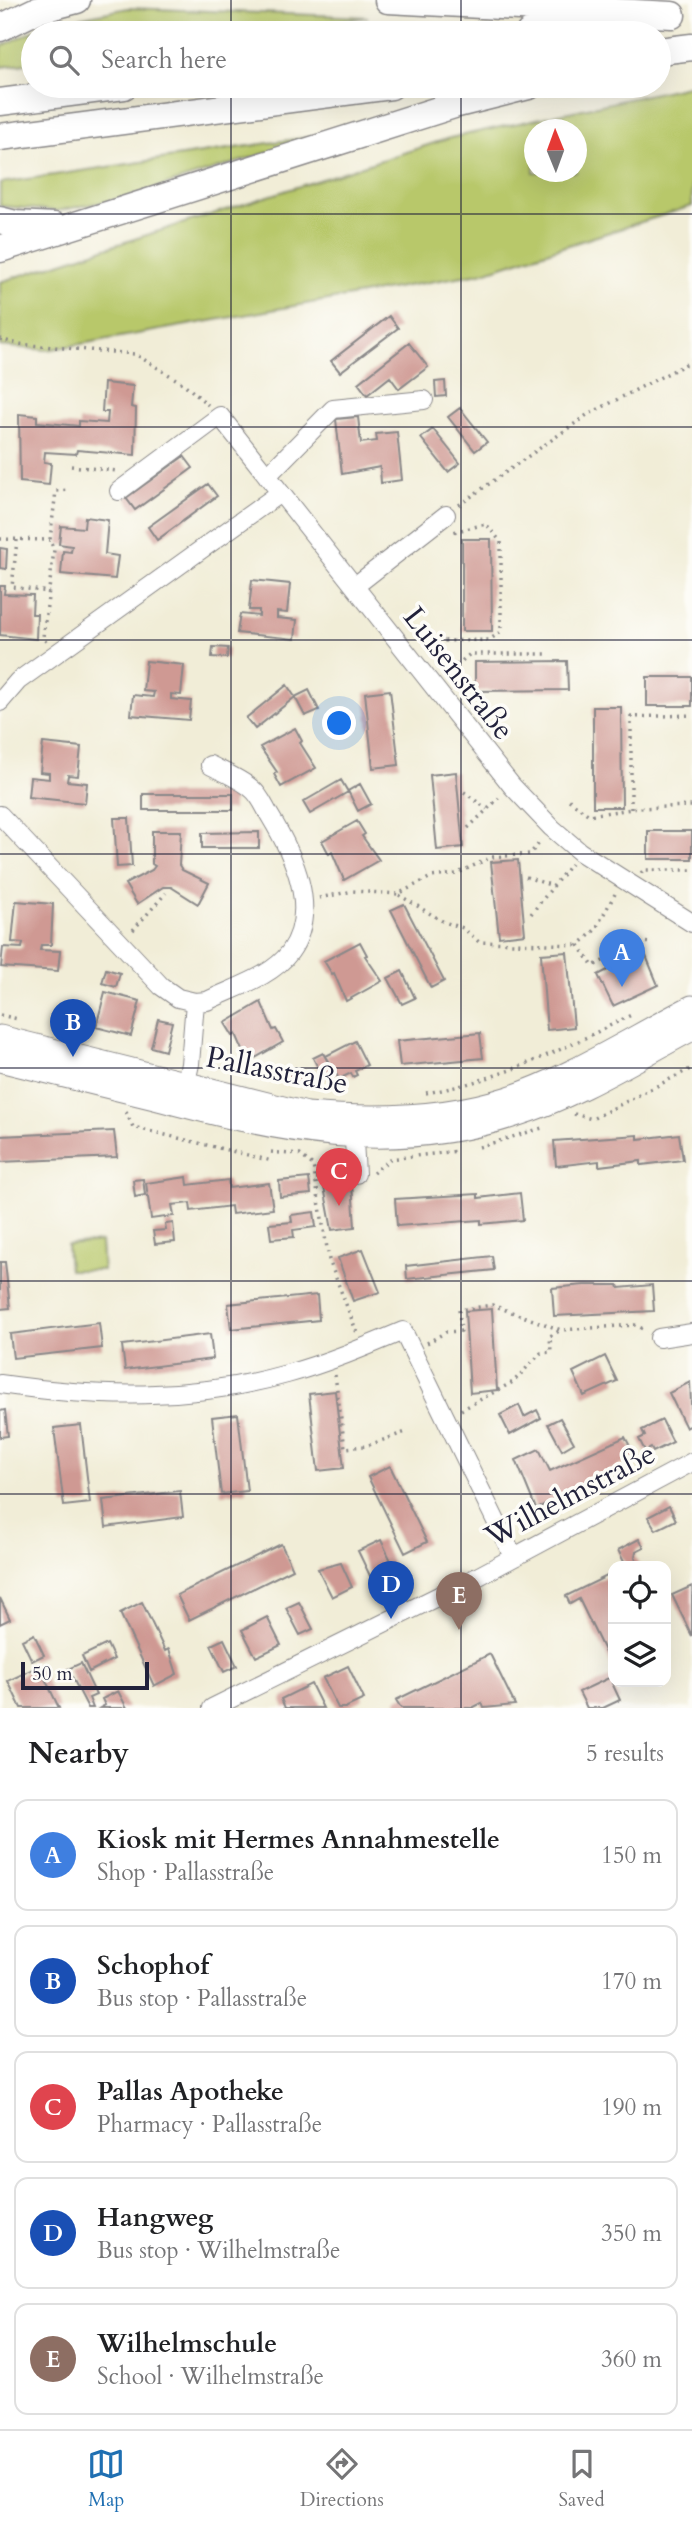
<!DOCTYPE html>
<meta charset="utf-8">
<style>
:root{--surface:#fff;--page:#f6f6f6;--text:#202124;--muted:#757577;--line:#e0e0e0;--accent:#1f6fb2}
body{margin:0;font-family:Cardo,serif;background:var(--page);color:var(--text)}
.controls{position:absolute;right:21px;bottom:21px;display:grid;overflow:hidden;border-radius:14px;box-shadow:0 7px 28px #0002}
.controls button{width:63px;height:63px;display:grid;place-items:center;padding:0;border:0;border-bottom:2px solid var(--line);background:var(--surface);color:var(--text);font:35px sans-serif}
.compass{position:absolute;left:524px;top:119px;width:63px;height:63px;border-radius:50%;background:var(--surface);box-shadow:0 7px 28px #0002;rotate:359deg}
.scale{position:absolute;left:21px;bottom:18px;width:128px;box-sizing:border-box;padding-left:7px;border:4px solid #22223b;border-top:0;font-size:19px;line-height:24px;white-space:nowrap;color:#22223b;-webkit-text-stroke:5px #fdfcf7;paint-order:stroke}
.you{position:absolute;left:340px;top:724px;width:24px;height:24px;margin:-18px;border:5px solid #fff;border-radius:50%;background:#1a73e8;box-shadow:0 0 0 10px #1a73e833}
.badge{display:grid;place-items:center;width:46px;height:46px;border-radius:50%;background:var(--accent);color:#fff;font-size:23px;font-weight:700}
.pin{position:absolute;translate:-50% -58px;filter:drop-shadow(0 2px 4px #0008)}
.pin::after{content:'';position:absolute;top:37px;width:24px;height:21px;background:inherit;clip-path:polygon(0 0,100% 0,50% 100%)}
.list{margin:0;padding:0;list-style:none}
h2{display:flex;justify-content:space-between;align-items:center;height:91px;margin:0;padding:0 28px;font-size:30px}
h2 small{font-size:23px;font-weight:400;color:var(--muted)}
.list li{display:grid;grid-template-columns:46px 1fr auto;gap:21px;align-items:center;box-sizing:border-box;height:112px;margin:0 14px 14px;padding:0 14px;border:2px solid var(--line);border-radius:14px}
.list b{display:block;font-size:26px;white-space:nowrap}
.list p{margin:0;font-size:23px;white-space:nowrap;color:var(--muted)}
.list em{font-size:23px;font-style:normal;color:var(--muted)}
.icon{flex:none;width:38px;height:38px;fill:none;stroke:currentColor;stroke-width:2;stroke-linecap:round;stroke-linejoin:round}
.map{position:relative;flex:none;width:692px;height:1708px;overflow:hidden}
.search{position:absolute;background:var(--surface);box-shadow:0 7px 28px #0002;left:21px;right:21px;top:21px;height:77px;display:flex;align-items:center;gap:18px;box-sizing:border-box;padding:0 24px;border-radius:38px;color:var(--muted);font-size:26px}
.sheet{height:721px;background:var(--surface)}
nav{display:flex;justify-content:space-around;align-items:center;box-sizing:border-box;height:98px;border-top:2px solid var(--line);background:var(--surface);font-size:19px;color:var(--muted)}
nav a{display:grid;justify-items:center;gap:4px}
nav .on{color:var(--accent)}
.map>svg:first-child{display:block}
.green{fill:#b8c86a;stroke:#6d7552;stroke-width:2;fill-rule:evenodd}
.building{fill:#cf9993}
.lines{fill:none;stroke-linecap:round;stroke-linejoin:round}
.minor-casing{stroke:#8a8889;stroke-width:20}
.major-casing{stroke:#8a8889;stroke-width:25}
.highway-casing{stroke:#8a8889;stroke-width:29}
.path{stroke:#8a8889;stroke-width:3.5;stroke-dasharray:2 5;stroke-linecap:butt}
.minor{stroke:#fff;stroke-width:18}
.major{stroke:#fff;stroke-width:23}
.highway{stroke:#fff;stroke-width:26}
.grid{fill:none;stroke:#22223b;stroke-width:2;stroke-opacity:0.55}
.labels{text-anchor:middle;stroke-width:7;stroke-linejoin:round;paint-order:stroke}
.street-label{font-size:30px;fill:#22223b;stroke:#fdfcf7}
</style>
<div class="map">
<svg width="692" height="1708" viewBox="0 0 692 1708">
<rect width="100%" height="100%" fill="#fdfcf7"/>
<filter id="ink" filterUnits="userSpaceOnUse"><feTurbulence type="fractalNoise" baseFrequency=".0143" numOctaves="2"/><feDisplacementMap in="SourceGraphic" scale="14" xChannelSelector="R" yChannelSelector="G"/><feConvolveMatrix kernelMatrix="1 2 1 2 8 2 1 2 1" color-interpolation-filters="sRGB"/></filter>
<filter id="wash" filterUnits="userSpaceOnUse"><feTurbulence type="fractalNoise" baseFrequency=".00686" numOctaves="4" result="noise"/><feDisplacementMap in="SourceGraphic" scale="28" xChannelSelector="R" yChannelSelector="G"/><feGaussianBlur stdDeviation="1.57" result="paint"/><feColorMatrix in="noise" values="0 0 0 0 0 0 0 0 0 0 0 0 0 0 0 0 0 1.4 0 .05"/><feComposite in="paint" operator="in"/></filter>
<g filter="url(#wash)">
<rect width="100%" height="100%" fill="#f1edd7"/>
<path class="green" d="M128 8 368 17 249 33H33V63L0 67 2 46 45 25Z
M692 85V206L480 273 47 350 0 346V282L450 138ZM534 130H576V172H534Z
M323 135 128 197 57 211 0 206V183Z
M101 1242 103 1270H69L67 1245Z"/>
<g id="blocks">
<path class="building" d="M389 316 398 328 340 372 331 361Z
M409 343 428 367 399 389 390 377 367 395 358 383Z
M445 381 446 396 436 397 435 382Z
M104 383 133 386 131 407 136 408 135 455 77 450 76 454 45 452 44 462 51 463 49 485 20 482 19 414 37 416V422L79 426V421L107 423 108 412H102Z
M460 408 487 442 475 451 448 417Z
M358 417 361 443 377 441 376 434 397 432 402 480 381 483 380 467 342 474 336 419Z
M433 429 460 463 448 472 421 438Z
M184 456 193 468 135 510 126 498Z
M208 484 217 496 157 540 148 527Z
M85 517 108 520 105 554 118 556 115 579 61 574 63 551 71 552 72 546 59 544 61 526 84 528Z
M462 539H491L492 631H462Z
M0 548 7 549 6 569 0 568Z
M252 580 290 584 287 613 277 612V618L297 620 295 639 237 633 240 614 259 616V610H249Z
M0 586H5L4 594 33 595 32 614H37L36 639 0 635Z
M213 647 228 648 227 658 212 657Z
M146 661 184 665 181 695 171 694V699L191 701 189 720 131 715 133 695 153 697 154 692 143 691Z
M567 661 568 690 475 691V662Z
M647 677H692V706H647Z
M287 685 295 697 255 729 246 718Z
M309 690 319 710 305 716 295 697Z
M390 690 399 765 373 768 365 693Z
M593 707H621L622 807H593Z
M295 728 302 741 300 743 316 768 281 787 274 774 277 772 260 747Z
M43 743 81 747 78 776 68 775 67 781 87 783 85 803 28 797 30 777 49 779V773L40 772Z
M456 772 463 847 437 850 430 775Z
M341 780 348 792 310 814 303 802Z
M360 784 371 804 358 811 348 791Z
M143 794H233V810H143Z
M114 818H129L132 866 117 867Z
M357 821 365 834 362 836 379 860 344 880 332 852 329 854 322 841Z
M152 831H181L179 865 182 870 209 883 198 904 171 887H163L137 904 125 884 152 870 155 866 152 864Z
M648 831H692V859H648Z
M259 832V848H202V833Z
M518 860 525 934 499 937 491 862Z
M16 901 53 904 51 945H41L40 950 60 951 58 971 1 967 3 947 22 948 23 943 12 942Z
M404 904 444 981 431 988 391 910Z
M360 942 367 955 365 956 382 981 346 1001 334 973 332 974 324 961Z
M644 951 658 985 613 1006 598 975Z
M567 952 574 1027 547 1030 541 954Z
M106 969 120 973 116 987 102 983Z
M402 971 415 998 402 1004 388 978Z
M105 992 140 1001 131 1036 96 1027Z
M261 1002 273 1030 276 1029 283 1042 248 1062 236 1034 233 1036 225 1023Z
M158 1019 172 1022 165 1051 151 1047Z
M480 1033 483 1058 400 1066 397 1041Z
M355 1041 367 1065 355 1071 357 1075 353 1077 351 1073 339 1079 326 1056Z
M323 1053 334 1073 324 1079 313 1058Z
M288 1073 302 1075 301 1083 286 1081Z
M114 1131 117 1157 0 1162V1136Z
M679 1134 683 1160 641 1165V1161L599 1166V1161L556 1166 554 1141 638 1135V1139Z
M187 1177 188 1185 228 1180 229 1188 269 1183 273 1209 232 1214 231 1206 191 1211 190 1203 172 1205 174 1216 151 1219 146 1183Z
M309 1178 311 1194 280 1197 279 1181Z
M143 1179 145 1195 135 1197 133 1180Z
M346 1179 352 1184 355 1227 332 1230 324 1187 328 1181 335 1183Z
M520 1193 523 1220 481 1224V1220L397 1226 395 1199 478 1194V1198Z
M314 1212 316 1227 293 1230 294 1237 271 1239 269 1224 292 1222 291 1215Z
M173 1223 175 1242 155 1244 153 1231 166 1230 165 1224Z
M363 1249 380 1292 353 1301 338 1258Z
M492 1256 494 1270 407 1279 406 1266Z
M0 1262H5L10 1308 0 1309Z
M584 1285H618L619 1288 652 1285 654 1311 554 1316 552 1288Z
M317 1295 319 1320 231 1329 228 1304Z
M492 1309 497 1390 470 1393 465 1311Z
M99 1323 102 1348 13 1358 10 1334Z
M210 1334 213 1359 125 1370 122 1345Z
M605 1356 617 1381 584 1396 573 1372Z
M690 1382 692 1425 686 1428 669 1393Z
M335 1391 344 1468 318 1471 309 1394Z
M519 1405 524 1417 537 1410 541 1418 510 1435 500 1415Z
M5 1410 8 1436 0 1437V1411Z
M238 1414 247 1491 221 1494 212 1417Z
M560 1418 574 1443 562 1450 548 1424Z
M662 1420 673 1442 653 1452 651 1448 645 1451 639 1439 645 1436 642 1430Z
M81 1425 90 1503 64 1506 54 1428Z
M625 1437 636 1457 536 1509 516 1460 539 1449 550 1471Z
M390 1466 427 1542 405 1553 368 1477Z
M180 1491 183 1517 106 1527 103 1500Z
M669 1506 676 1520 656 1530 648 1517Z
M639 1539 644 1547 636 1551 635 1557 640 1566H626L618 1550Z
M381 1540 394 1567 371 1578 358 1551Z
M281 1544 293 1569 189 1620 177 1595Z
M341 1563 352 1587 332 1597 318 1569Z
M613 1573V1669L579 1599 570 1604 566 1596Z
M692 1586V1636L672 1595Z
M0 1598 10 1619 0 1624Z
M142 1602 165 1651 169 1649 177 1674 154 1686 120 1613Z
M299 1602 313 1629 300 1635 286 1608Z
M267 1617 281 1645 256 1657 242 1630Z
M34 1634 44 1655 32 1661 22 1640Z
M224 1639 237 1666 224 1672 211 1645Z
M107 1644 114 1659 89 1672 82 1656Z
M490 1654 515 1705 484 1708 482 1703 472 1708H401L396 1700Z
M81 1663 96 1695 89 1698 93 1708H88L68 1669Z
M39 1666 59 1708H21L8 1681Z
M348 1666 364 1699 345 1708H338L323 1678Z
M613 1676 612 1683 620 1700 603 1708H587L579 1692Z
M311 1684 323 1708H285L281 1699Z
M118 1691 127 1708H100L105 1705 102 1699Z"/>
</g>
</g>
<g filter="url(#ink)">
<use href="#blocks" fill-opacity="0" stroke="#8a8889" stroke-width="2"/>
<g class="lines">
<g class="minor-casing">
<path id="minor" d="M267 476 333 409 424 400
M119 491 220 416 512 786 552 828 580 852 692 923
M355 586 446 515
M0 702 18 681 280 493
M0 815 161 986 178 998 195 1002 190 1064 183 1095
M195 1002 207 1001C233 988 272 977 290 952 320 910 293 854 270 816 265 808 260 795 252 789 241 779 223 772 210 765
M353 1125 356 1174
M659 1338 692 1333
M0 1384C97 1398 192 1401 287 1374 327 1363 365 1347 403 1331L513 1556
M212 1708 477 1577 692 1462"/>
</g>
<g class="major-casing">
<path id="major" d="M0 1037 307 1114C374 1120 444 1119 509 1098 572 1077 633 1037 692 1007
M0 1060C52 1073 103 1085 155 1098 280 1131 387 1156 515 1115 577 1096 635 1059 692 1029"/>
</g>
<g class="highway-casing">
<path id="highway" d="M388 0 672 15
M0 28 35 11 77 0
M529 33 600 24
M659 51 692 47
M0 102 124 86
M0 137 391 86
M0 220 16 224 54 226
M0 249 454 105 529 86"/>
</g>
<path class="path" d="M0 339 18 344 135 354 184 384 208 405
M71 466 118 471
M459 505 587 415 692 361
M0 539 50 540
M17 540 12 587 49 592
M46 642 43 637 54 550 50 540 56 491 70 490
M427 651 439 641 489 640 501 632V542L486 524 453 532
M446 674 470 654H546
M464 792 487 809
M569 800 589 815 639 808 692 806
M631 809V717L692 715
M468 828 499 798
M641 873 644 870H692
M526 877 553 886
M615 894 595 930 579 945 593 966 641 942 652 943
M399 895 444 922 463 928 479 942 579 945
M319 898 353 891 398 894 431 877 456 874 492 857 530 854 541 841
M531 914 571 864
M133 930 166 893
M0 1015 18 1019
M426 1093C501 1080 566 1048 633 1014
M126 1112 133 1127 272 1161
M574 1114 592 1119 692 1068
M479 1147 542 1128
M271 1152 300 1155 313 1165 329 1260 357 1333
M373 1173 390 1159 458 1151
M316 1178 341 1176
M427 1343 446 1332 461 1331 459 1310 492 1305 561 1330 635 1325 645 1330
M335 1375 345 1448 366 1446 406 1432
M461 1410 513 1382 541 1353 551 1352 550 1336 561 1330"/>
<use href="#minor" class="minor"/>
<use href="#major" class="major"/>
<use href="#highway" class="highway"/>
</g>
</g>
<path class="grid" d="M231 0V33M461 0V33M231 86V1708M461 86V1708M0 214H692M0 427H692M0 640H692M0 854H692M0 1068H692M0 1281H692M0 1494H692"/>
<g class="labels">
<g class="street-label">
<text transform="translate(459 673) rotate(52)" y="10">Luisenstraße</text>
<text transform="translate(277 1070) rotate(11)" y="10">Pallasstraße</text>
<text transform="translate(570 1495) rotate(-28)" y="10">Wilhelmstraße</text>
</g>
</g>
</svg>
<div class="controls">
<button><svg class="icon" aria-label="locate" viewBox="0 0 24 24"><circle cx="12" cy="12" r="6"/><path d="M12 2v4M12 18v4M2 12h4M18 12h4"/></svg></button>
<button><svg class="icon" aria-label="layers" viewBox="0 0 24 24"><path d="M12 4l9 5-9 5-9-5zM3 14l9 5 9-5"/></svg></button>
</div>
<svg class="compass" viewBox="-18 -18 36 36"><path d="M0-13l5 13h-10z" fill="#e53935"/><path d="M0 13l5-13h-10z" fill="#757577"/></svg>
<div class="scale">50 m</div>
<div class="you"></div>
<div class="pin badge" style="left:622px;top:987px;background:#3f7fe0">A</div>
<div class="pin badge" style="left:73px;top:1057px;background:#1a4fb4">B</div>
<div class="pin badge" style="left:339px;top:1206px;background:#e0444e">C</div>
<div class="pin badge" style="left:391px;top:1619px;background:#1a4fb4">D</div>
<div class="pin badge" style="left:459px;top:1630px;background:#8d6e63">E</div>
<div class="search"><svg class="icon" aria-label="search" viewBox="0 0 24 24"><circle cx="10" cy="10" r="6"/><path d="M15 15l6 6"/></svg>Search here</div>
</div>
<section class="sheet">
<h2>Nearby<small>5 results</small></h2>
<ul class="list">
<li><span class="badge" style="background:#3f7fe0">A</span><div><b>Kiosk mit Hermes Annahmestelle</b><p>Shop · Pallasstraße</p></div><em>150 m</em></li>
<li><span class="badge" style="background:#1a4fb4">B</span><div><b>Schophof</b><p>Bus stop · Pallasstraße</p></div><em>170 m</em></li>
<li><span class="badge" style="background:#e0444e">C</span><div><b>Pallas Apotheke</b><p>Pharmacy · Pallasstraße</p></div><em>190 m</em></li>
<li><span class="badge" style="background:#1a4fb4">D</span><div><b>Hangweg</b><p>Bus stop · Wilhelmstraße</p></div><em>350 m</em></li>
<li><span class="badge" style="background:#8d6e63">E</span><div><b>Wilhelmschule</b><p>School · Wilhelmstraße</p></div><em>360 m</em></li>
</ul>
</section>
<nav>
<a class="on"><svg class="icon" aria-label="map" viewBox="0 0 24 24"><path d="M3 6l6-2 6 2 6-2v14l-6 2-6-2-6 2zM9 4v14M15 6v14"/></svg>Map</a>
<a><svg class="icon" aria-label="directions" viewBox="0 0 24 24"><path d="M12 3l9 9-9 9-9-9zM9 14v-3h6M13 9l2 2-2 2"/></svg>Directions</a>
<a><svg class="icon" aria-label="saved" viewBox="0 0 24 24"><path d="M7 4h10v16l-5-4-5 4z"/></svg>Saved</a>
</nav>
